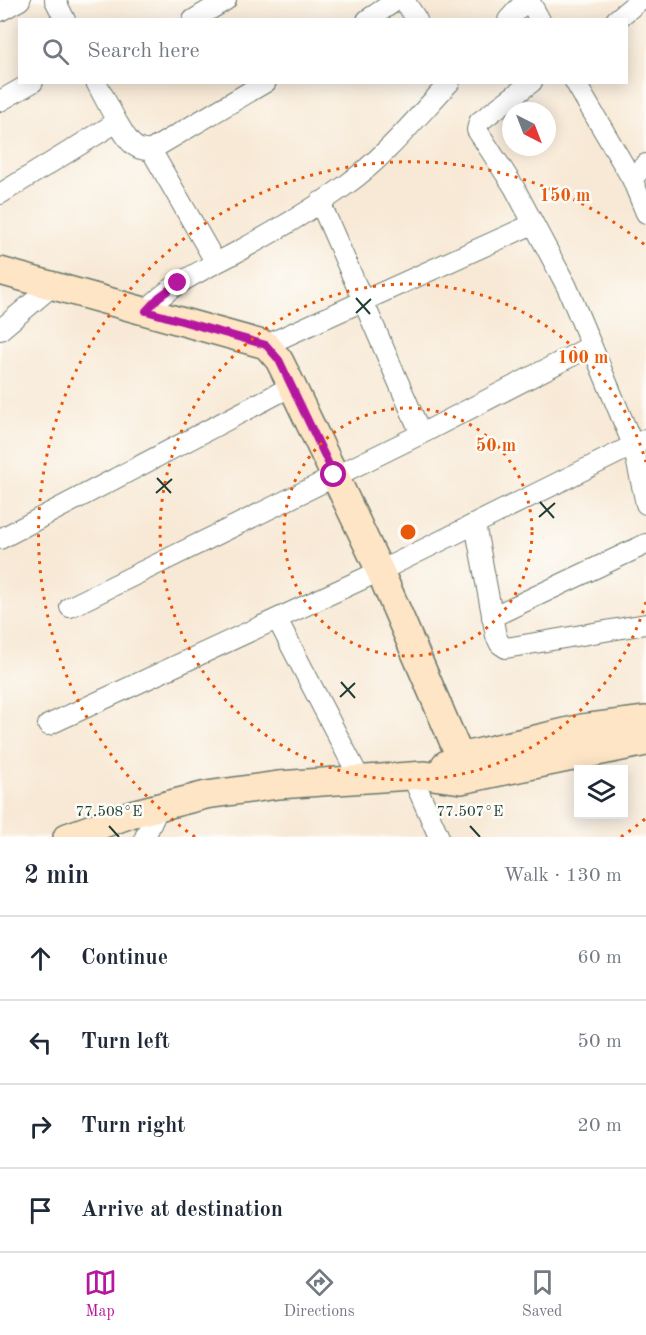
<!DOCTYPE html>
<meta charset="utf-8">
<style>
:root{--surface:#fff;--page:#f6f6f7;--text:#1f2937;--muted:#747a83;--line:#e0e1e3;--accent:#b5179e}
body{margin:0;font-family:"Old Standard TT",serif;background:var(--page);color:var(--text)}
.controls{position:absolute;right:18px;bottom:18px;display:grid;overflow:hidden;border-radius:0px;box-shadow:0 3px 15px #0003}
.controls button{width:54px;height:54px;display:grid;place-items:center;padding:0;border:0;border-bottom:2px solid var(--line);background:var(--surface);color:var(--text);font:30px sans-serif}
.compass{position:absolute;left:502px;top:102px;width:54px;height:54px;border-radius:50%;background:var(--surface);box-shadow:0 3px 15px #0003;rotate:138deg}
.stop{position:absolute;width:18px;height:18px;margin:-14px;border:4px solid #b5179e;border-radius:50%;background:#fff}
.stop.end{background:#b5179e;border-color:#fff;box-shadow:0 2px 6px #0008}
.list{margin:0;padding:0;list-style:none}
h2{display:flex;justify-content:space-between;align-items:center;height:78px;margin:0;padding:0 24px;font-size:26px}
h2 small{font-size:20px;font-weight:400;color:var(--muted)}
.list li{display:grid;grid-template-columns:39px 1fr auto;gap:18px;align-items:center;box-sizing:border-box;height:84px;padding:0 24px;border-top:2px solid var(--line)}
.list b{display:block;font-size:22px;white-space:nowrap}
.list em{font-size:20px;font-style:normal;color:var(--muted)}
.icon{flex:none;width:33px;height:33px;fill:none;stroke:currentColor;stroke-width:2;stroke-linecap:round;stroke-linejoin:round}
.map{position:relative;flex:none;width:646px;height:837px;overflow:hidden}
.search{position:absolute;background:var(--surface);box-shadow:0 3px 15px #0003;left:18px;right:18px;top:18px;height:66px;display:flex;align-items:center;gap:15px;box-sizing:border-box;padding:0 21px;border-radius:0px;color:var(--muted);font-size:22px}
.sheet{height:414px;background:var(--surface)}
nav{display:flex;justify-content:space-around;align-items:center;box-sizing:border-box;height:84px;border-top:2px solid var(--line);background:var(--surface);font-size:16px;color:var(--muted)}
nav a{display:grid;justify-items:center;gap:3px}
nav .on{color:var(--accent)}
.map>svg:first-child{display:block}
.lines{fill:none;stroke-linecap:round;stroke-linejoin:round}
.street-casing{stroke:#6b796d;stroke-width:22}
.secondary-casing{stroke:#6b796d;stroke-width:30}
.street{stroke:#fff;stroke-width:20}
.secondary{stroke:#fee5c5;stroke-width:27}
.route{stroke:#b5179e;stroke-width:8}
.ticks{fill:none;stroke:#1f3d34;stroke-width:2}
.ring{fill:none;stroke:#e8590c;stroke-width:3;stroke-dasharray:3 6}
.ticks-label{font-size:15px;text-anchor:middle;fill:#1f3d34;stroke:#fdfcf7;stroke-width:5;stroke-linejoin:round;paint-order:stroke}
.centre{fill:#e8590c;stroke:#fdfcf7;stroke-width:3}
.ring-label{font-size:18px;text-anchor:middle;font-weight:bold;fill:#e8590c;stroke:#fdfcf7;stroke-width:5;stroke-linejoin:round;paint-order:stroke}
</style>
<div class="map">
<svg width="646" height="837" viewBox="0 0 646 837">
<rect width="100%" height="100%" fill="#fdfcf7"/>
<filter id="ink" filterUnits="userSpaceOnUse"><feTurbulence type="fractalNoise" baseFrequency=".0167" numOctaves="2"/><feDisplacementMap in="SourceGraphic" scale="12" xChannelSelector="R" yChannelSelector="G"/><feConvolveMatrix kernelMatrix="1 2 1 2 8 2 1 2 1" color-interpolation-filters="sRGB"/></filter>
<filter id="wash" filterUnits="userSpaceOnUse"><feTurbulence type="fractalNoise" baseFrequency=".008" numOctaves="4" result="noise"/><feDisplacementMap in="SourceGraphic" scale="24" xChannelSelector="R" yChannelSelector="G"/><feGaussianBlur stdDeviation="1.35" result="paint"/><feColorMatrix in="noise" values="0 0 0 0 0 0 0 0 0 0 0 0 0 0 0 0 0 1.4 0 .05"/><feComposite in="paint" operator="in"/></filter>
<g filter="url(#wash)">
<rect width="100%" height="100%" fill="#f8e9d6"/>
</g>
<g filter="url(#ink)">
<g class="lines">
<g class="street-casing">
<path id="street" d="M55 0 65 20
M404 0 417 20
M529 0 540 20
M0 11 20 0
M193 20 226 0
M367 20 397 0
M508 20 526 0
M616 20 640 0
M532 82 479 122 477 130 514 187 567 287 633 445 646 504
M575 82 632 179 646 213
M0 101 33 82
M117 122C126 136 132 152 151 150L266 82
M151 150 216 263
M632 179 646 164
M0 194 117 122 96 82
M320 202 421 434
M146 311C171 283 204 270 237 252 274 232 312 210 346 185 385 157 417 117 450 82
M0 330 51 287
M266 345 533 224
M475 524 496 636 500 644 506 648 646 624
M0 539 292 386
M70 607 421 434 591 346
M492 617 646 544
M277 619 361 781
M48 725 380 571 646 439
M412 776 439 837
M145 837 159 807"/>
</g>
<g class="secondary-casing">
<path id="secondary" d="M0 271 266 345 279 360 292 386 380 571 460 757
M445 765 460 757 582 728 646 720
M67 837 131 814 206 795 278 785 425 775 461 780 646 742"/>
</g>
<use href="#street" class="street"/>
<use href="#secondary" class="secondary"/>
</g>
</g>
<g class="lines" filter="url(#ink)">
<path class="route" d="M178 283 159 297 146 311 266 345 279 360 334 475"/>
</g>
<path class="ticks" d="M356 298 370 314M356 313 371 299M157 478 171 493M156 493 172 479M540 502 554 518M539 517 555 503M341 682 355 698M340 697 355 683M109 826 119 837M470 826 480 837"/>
<g class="ring">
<circle cx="408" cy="532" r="124"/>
<path d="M646 602A248 248 0 1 1 646 462"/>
<path d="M645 819A372 372 0 0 1 621 837M195 837A372 372 0 1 1 645 245"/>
</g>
<g class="ticks-label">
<text x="109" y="816">77.508°E</text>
<text x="470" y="816">77.507°E</text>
</g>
<circle cx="408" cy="532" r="9" class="centre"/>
<g class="ring-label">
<text x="565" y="201">150 m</text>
<text x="583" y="363">100 m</text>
<text x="496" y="451">50 m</text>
</g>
</svg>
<div class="controls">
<button><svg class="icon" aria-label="layers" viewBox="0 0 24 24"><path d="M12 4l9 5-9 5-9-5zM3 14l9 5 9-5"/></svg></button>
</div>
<svg class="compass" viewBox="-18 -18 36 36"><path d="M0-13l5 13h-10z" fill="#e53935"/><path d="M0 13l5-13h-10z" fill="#747a83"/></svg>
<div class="stop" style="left:334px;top:475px"></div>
<div class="stop end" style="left:178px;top:283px"></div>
<div class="search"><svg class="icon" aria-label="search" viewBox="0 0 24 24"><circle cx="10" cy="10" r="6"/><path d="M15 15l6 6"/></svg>Search here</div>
</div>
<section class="sheet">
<h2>2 min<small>Walk · 130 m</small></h2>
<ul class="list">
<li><svg class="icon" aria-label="ahead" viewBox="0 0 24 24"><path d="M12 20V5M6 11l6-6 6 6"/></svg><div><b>Continue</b></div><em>60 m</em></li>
<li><svg class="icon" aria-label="left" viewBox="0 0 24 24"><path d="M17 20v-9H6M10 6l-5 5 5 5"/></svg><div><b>Turn left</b></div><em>50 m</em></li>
<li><svg class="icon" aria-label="right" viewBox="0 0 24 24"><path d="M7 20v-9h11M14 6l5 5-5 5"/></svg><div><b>Turn right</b></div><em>20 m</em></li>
<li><svg class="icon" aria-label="arrive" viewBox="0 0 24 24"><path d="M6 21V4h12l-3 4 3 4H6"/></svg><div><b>Arrive at destination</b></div></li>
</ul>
</section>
<nav>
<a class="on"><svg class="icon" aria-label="map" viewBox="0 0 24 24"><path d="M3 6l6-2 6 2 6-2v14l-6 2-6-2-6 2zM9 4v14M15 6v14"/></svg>Map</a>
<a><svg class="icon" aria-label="directions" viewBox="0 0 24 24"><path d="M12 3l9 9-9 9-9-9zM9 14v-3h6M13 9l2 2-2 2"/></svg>Directions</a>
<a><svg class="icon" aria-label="saved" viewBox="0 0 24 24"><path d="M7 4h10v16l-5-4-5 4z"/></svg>Saved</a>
</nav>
